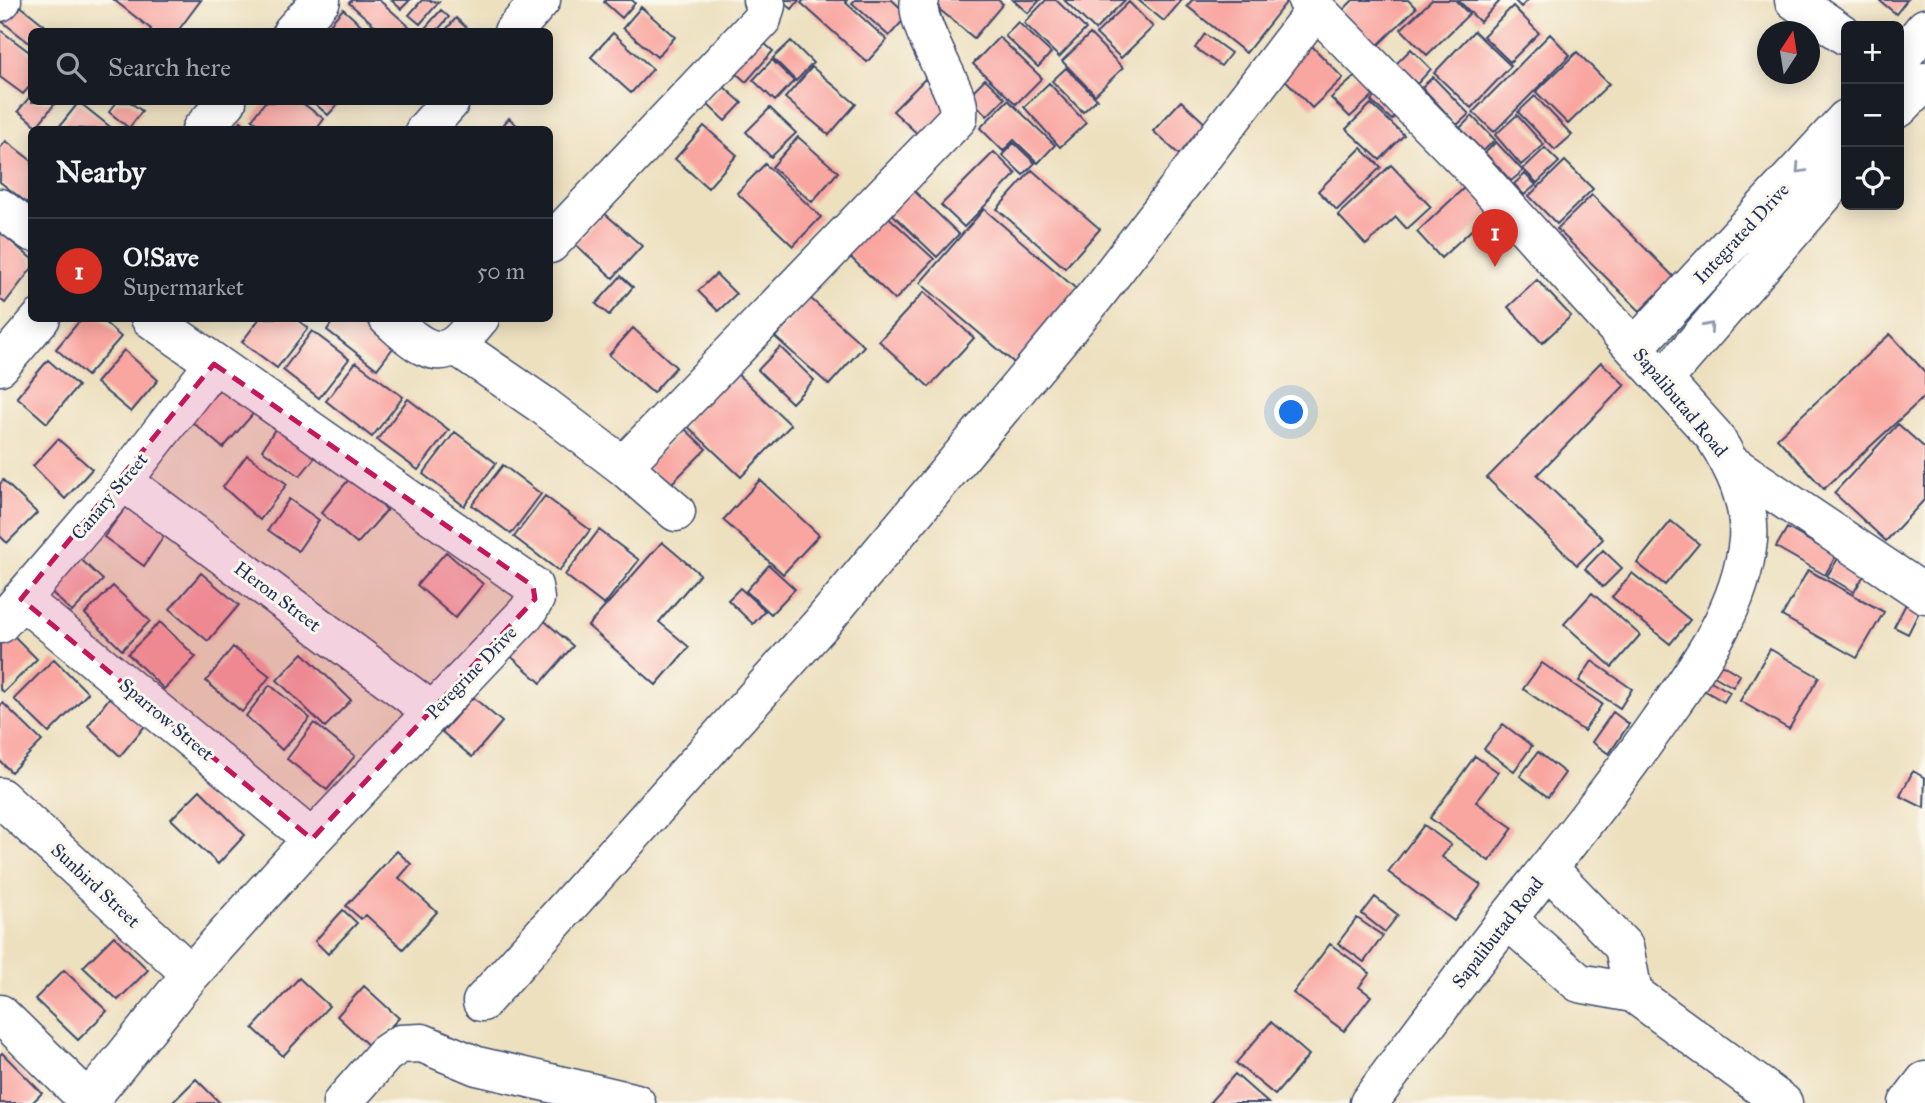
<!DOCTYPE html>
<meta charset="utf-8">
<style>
:root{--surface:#171b24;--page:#242831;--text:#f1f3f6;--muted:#9ea1a6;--line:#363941;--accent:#d93025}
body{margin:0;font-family:"IM FELL Great Primer",serif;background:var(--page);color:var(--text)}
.controls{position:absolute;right:21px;top:21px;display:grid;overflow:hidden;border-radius:10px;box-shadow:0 4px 18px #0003}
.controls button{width:63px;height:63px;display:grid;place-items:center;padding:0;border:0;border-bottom:2px solid var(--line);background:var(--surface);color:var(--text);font:35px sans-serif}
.compass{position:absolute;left:1757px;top:21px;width:63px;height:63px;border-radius:50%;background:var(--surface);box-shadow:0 4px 18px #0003;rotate:12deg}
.you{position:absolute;left:1292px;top:413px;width:24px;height:24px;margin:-18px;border:5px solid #fff;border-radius:50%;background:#1a73e8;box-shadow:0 0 0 10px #1a73e833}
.badge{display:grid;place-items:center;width:46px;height:46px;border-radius:50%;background:var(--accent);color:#fff;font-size:23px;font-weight:700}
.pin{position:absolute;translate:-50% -58px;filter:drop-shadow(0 2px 4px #0008)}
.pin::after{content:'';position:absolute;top:37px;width:24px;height:21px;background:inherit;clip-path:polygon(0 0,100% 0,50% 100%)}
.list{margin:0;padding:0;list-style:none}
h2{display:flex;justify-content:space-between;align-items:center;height:91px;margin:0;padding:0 28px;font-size:30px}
h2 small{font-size:23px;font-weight:400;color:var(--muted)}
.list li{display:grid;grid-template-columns:46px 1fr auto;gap:21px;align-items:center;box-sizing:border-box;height:105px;padding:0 28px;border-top:2px solid var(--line)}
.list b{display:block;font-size:26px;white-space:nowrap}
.list p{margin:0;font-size:23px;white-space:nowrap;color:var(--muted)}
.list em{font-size:23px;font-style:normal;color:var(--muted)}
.icon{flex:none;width:38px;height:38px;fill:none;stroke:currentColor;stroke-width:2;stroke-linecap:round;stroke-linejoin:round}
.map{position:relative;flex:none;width:1925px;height:1103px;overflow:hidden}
.search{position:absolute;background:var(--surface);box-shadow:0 4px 18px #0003;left:28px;top:28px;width:525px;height:77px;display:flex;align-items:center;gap:18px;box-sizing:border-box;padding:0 24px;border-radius:10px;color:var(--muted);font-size:26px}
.panel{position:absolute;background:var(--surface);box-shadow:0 4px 18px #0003;left:28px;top:126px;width:525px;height:196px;border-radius:10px}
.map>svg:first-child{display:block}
.building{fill:#f9a5a0}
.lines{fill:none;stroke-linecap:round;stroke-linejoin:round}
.minor-casing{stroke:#3a4a6d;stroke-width:41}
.minor{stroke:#fff;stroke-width:38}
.oneway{stroke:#8d97ae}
.marked{fill:#c2185b;fill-opacity:0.2;stroke:#c2185b;stroke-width:5;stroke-dasharray:14 9;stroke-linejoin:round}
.labels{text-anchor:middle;stroke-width:6;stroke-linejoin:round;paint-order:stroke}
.street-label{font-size:19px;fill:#1b2f5e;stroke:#fbf7ec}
</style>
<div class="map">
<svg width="1925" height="1103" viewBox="0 0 1925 1103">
<rect width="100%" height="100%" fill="#fbf7ec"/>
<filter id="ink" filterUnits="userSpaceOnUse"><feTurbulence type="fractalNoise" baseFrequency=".0143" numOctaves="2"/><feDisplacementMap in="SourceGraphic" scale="14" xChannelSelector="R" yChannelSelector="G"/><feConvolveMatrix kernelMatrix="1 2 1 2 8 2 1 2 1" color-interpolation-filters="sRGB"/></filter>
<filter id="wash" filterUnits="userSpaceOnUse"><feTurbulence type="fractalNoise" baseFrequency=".00686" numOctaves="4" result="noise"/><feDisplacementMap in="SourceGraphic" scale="28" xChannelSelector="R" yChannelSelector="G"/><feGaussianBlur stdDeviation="1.57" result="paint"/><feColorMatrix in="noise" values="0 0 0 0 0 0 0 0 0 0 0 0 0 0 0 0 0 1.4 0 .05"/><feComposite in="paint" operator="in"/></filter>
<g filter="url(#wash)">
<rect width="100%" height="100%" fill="#ede0bf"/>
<g id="blocks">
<path class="building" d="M13 0 53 32H32V45L0 20Z
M114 0H201L177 32H149L151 29Z
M352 0H379L411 28 409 32H382L349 3Z
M391 0H410L401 9Z
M422 0 439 2 420 24 409 15Z
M606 0H632L635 3 622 18 604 2Z
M781 0H799L792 9Z
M804 0H847L845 2 887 40 867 62 801 3Z
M855 0H892L908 15 889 36 852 3Z
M928 0H998L1003 4 974 38Z
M1013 0H1040L1028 13Z
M1046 0H1056L1086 29 1059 57 1024 23Z
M1064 0H1125L1095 30Z
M1138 0H1182L1164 21Z
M1192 0H1288L1246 53 1187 6Z
M1353 0H1408L1416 8 1376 47 1341 12Z
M1432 0H1455L1469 14 1427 55 1401 29Z
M1458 0H1497L1499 2 1480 22Z
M1514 0H1528L1521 7Z
M1879 0H1907L1896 14Z
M1129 2 1153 27 1121 58 1096 34Z
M1513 6 1539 33 1510 62 1483 36Z
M641 7 675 37 657 57 623 28Z
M343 9 369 32H323Z
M441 10 449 17 436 32H431L426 27Z
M456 18 471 32H444Z
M1018 22 1051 53 1038 67 1005 36Z
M0 30 32 54V84L23 94 0 77Z
M1474 31 1511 66 1471 108 1434 73Z
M613 33 653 69 631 93 591 57Z
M1090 34 1123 68 1095 95 1062 61Z
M1205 34 1231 53 1221 66 1195 48Z
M1550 34 1570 55 1494 132 1473 112Z
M755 35 773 51 746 82 728 66Z
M999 37 1042 78 1016 104 973 64Z
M791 41 813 63 796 81 773 58Z
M1308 42 1343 78 1312 108 1277 71Z
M1411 49 1431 69 1417 84 1396 64Z
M1577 52 1609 84 1568 124 1536 92Z
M772 60 794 81 775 101 753 80Z
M812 67 856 104 829 135 785 98Z
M1066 68 1097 99 1083 112 1052 81Z
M1362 70 1380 89 1350 117 1331 98Z
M1433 77 1469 114 1457 125 1422 87Z
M925 79 954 107 923 139 893 111Z
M985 79 1005 98 987 116 968 96Z
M1049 83 1086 123 1060 147 1024 107Z
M723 86 742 103 725 121 707 104Z
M1381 91 1401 110 1392 120 1371 101Z
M32 94V102H56L37 126 18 111Z
M1535 96 1572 135 1555 150 1518 112Z
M1008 100 1055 145 1038 163 1014 140 1003 151 980 128Z
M1181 101 1210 128 1183 158 1153 131Z
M79 102 114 130 58 128Z
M117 102H130L142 111 129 128 109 112Z
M265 102H301L324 119 316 130H265L252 119Z
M313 102H340L328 115Z
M1371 104 1404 135 1380 160 1346 129Z
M770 108 796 133 771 157 746 132Z
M1517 115 1544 145 1521 165 1495 135Z
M1472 116 1495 140 1483 151 1460 128Z
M509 118 522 130H499Z
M241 121 251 130H235Z
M704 126 737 155 708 188 675 159Z
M798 137 838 172 812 202 772 167Z
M6 141 32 161V197L27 203 0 182V148Z
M1496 142 1523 171 1511 181 1485 153Z
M1014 143 1035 163 1023 175 1002 155Z
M1361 148 1381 167 1337 210 1318 191Z
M1545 148 1559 162 1537 183 1523 169Z
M994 152 1016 174 964 227 941 205Z
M1565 161 1593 189 1557 224 1529 196Z
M765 164 821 217 793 246 737 193Z
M1391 165 1431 207 1407 229 1396 217 1366 245 1338 215Z
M1032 170 1100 229 1065 268 997 209Z
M1525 174 1536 185 1524 195 1514 184Z
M909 186 959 234 937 257 886 208Z
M1466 186 1491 212 1441 258 1417 232Z
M1592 195 1674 277 1640 311 1557 229Z
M984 209 1081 293 1018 366 920 283Z
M603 212 642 246 613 278 575 244Z
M883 212 934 259 895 300 845 252Z
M0 232 32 259V268L5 303 0 299Z
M716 274 736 294 718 311 698 291Z
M621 276 633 287 609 315 596 304Z
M1537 280 1571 316 1542 343 1508 307Z
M924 292 974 338 929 387 879 341Z
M810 298 864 346 829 385 775 337Z
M82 318H100L121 337 87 376 56 349Z
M260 318H295L308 328 277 368 242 342Z
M335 318H363L396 344 377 369 327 330Z
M633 328 676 367 653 393 609 355Z
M312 331 349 359 319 398 283 370Z
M1890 334 1925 372V396L1824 489 1777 438Z
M780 347 814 380 792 403 758 370Z
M124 350 158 380 131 412 96 383Z
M48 360 78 386 47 423 17 397Z
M356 362 403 397 372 437 326 401Z
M1601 362 1625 385 1537 475 1603 539 1577 565 1487 478Z
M733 370 791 425 741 477 683 422Z
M222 387 253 414 223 448 191 421Z
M408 399 449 430 418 470 377 440Z
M282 418 324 446 300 476 262 450Z
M1898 424 1925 448V499L1886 541 1834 493Z
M684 428 706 449 668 487 647 466Z
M455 432 496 463 464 506 423 474Z
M58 439 92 469 65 499 33 466Z
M247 455 287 484 260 520 223 487Z
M503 465 541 494 511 534 472 505Z
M350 478 387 510 357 544 321 513Z
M3 480 37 513 7 543 0 536V484Z
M760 480 819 535 783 574 723 520Z
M545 496 590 530 559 571 514 537Z
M289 499 319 520 298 551 268 530Z
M129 503 168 530 144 566 104 537Z
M1671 521 1699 544 1665 585 1637 563Z
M1787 528 1836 556 1825 575 1776 547Z
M599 530 639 560 604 605 565 575Z
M662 542 700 574 659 622 689 647 656 685 588 626Z
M71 550 103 580 72 612 40 581Z
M1603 550 1622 568 1603 587 1585 569Z
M446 552 483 584 455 618 417 585Z
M1839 557 1866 572 1854 592 1827 576Z
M769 565 795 589 771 614 746 591Z
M1808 570 1884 612 1857 658 1782 616Z
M201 573 239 605 208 641 170 609Z
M1632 573 1690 620 1670 644 1612 597Z
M113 586 150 621 122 650 85 614Z
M740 588 765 611 753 624 728 600Z
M1592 593 1640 635 1612 667 1564 624Z
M1906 604 1920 610 1908 634 1894 627Z
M539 616 573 646 541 683 506 652Z
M160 622 196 657 164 689 128 654Z
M9 631 37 659 4 692 0 689V641Z
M233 647 270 676 242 712 206 681Z
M1770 649 1819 677 1789 729 1740 701Z
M303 653 351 700 325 727 277 680Z
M54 659 88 693 49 733 14 699Z
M1592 661 1632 689 1620 708 1579 681Z
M1542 663 1602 704 1584 731 1523 689Z
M1721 664 1740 675 1733 687 1714 676Z
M1709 680 1730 692 1724 702 1704 690Z
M270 685 310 718 282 750 246 716Z
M113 693 150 720 120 756 88 726Z
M473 697 502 722 472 757 442 732Z
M3 703 42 741 11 772 0 761V706Z
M1613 712 1629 724 1609 754 1592 742Z
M314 723 355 756 327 790 287 759Z
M1503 724 1532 746 1514 771 1484 749Z
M1538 752 1565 773 1548 797 1520 776Z
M1475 756 1498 772 1476 802 1513 828 1489 861 1430 818Z
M1913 771 1925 778 1924 808 1900 796Z
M200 790 245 835 218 864 171 819Z
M1424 825 1451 845 1442 857 1481 885 1454 921 1388 872Z
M397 851 411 864 399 878 437 912 403 949 366 915 361 919 346 906Z
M1375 897 1398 915 1385 932 1362 914Z
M343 910 357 923 328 954 315 941Z
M1357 918 1383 936 1364 962 1338 943Z
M114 936 148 970 118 1000 83 967Z
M1330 944 1370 973 1359 987 1371 996 1344 1031 1293 993Z
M64 970 107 1011 78 1040 35 999Z
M299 978 329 1006 283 1056 253 1028Z
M364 986 399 1018 371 1048 337 1016Z
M1271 1022 1309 1055 1275 1095 1236 1063Z
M2 1053 42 1093 32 1103H0V1055Z
M1235 1074 1268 1103H1209Z
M196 1079 220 1103H172Z"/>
</g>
</g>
<g filter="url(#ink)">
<use href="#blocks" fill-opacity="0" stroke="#3a4a6d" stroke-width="2"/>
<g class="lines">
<g class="minor-casing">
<path id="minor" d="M1307 0 1468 164 1714 436C1734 468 1751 501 1748 540 1741 610 1697 668 1658 723 1611 790 1560 853 1509 917 1461 978 1415 1040 1369 1103
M1794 0 1846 36
M0 2 2 0
M292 32 321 0
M513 32 541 0
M1899 60 1925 28
M1899 108 1925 82
M201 130 227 102
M425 130 450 102
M0 208 32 232
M550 244 762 19 766 5 762 0
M388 318C406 333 431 363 456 344 465 337 472 327 480 318
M455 345 544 406 623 466 958 118C958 113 959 107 957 102 951 80 913 19 920 0
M1635 347 1846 119
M0 366 41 318
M1664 379 1846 169
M1733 465 1925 594
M623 466 676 512
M123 481 433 712
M21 599 312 839
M0 624 123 481 214 364
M0 797 191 974
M1548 868 1624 947 1633 993
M1507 919 1579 983 1633 993 1783 1103
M482 1002 821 624 1096 295 1316 9
M0 1014 89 1101
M87 1103 191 974 312 839 528 611 535 599 533 586 150 318
M342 1103 385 1054 400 1044 422 1043 477 1066 636 1103
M1908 1103 1925 1081"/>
</g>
<use href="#minor" class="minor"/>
</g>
<defs><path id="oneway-chevron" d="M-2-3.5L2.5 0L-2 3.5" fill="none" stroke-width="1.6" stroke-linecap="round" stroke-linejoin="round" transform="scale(1.75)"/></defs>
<g class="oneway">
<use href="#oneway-chevron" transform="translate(1800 169) rotate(133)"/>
<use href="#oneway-chevron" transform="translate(1709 327) rotate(-49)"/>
</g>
</g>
<path class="marked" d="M214 364 533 586 535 599 312 839 21 599Z"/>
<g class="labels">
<g class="street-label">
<text transform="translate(1741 233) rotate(-47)" y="7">Integrated Drive</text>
<text transform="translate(1681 402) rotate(50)" y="7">Sapalibutad Road</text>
<text transform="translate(109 496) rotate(-50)" y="7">Canary Street</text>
<text transform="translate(278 596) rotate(37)" y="7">Heron Street</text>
<text transform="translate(471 672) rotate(-46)" y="7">Peregrine Drive</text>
<text transform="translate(167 719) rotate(40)" y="7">Sparrow Street</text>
<text transform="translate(96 885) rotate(43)" y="7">Sunbird Street</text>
<text transform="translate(1497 932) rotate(-52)" y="7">Sapalibutad Road</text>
</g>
</g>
</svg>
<div class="controls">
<button>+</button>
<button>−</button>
<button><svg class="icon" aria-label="locate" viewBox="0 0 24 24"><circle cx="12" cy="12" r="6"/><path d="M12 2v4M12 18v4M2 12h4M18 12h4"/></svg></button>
</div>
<svg class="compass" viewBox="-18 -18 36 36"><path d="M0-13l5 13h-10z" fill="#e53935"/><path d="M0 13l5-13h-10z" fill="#9ea1a6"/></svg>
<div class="you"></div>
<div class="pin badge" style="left:1495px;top:267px">1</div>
<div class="search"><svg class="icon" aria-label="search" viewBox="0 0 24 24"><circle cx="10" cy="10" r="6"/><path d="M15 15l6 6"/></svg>Search here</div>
<section class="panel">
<h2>Nearby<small></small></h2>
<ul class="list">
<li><span class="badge">1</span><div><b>O!Save</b><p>Supermarket</p></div><em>50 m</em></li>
</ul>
</section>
</div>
